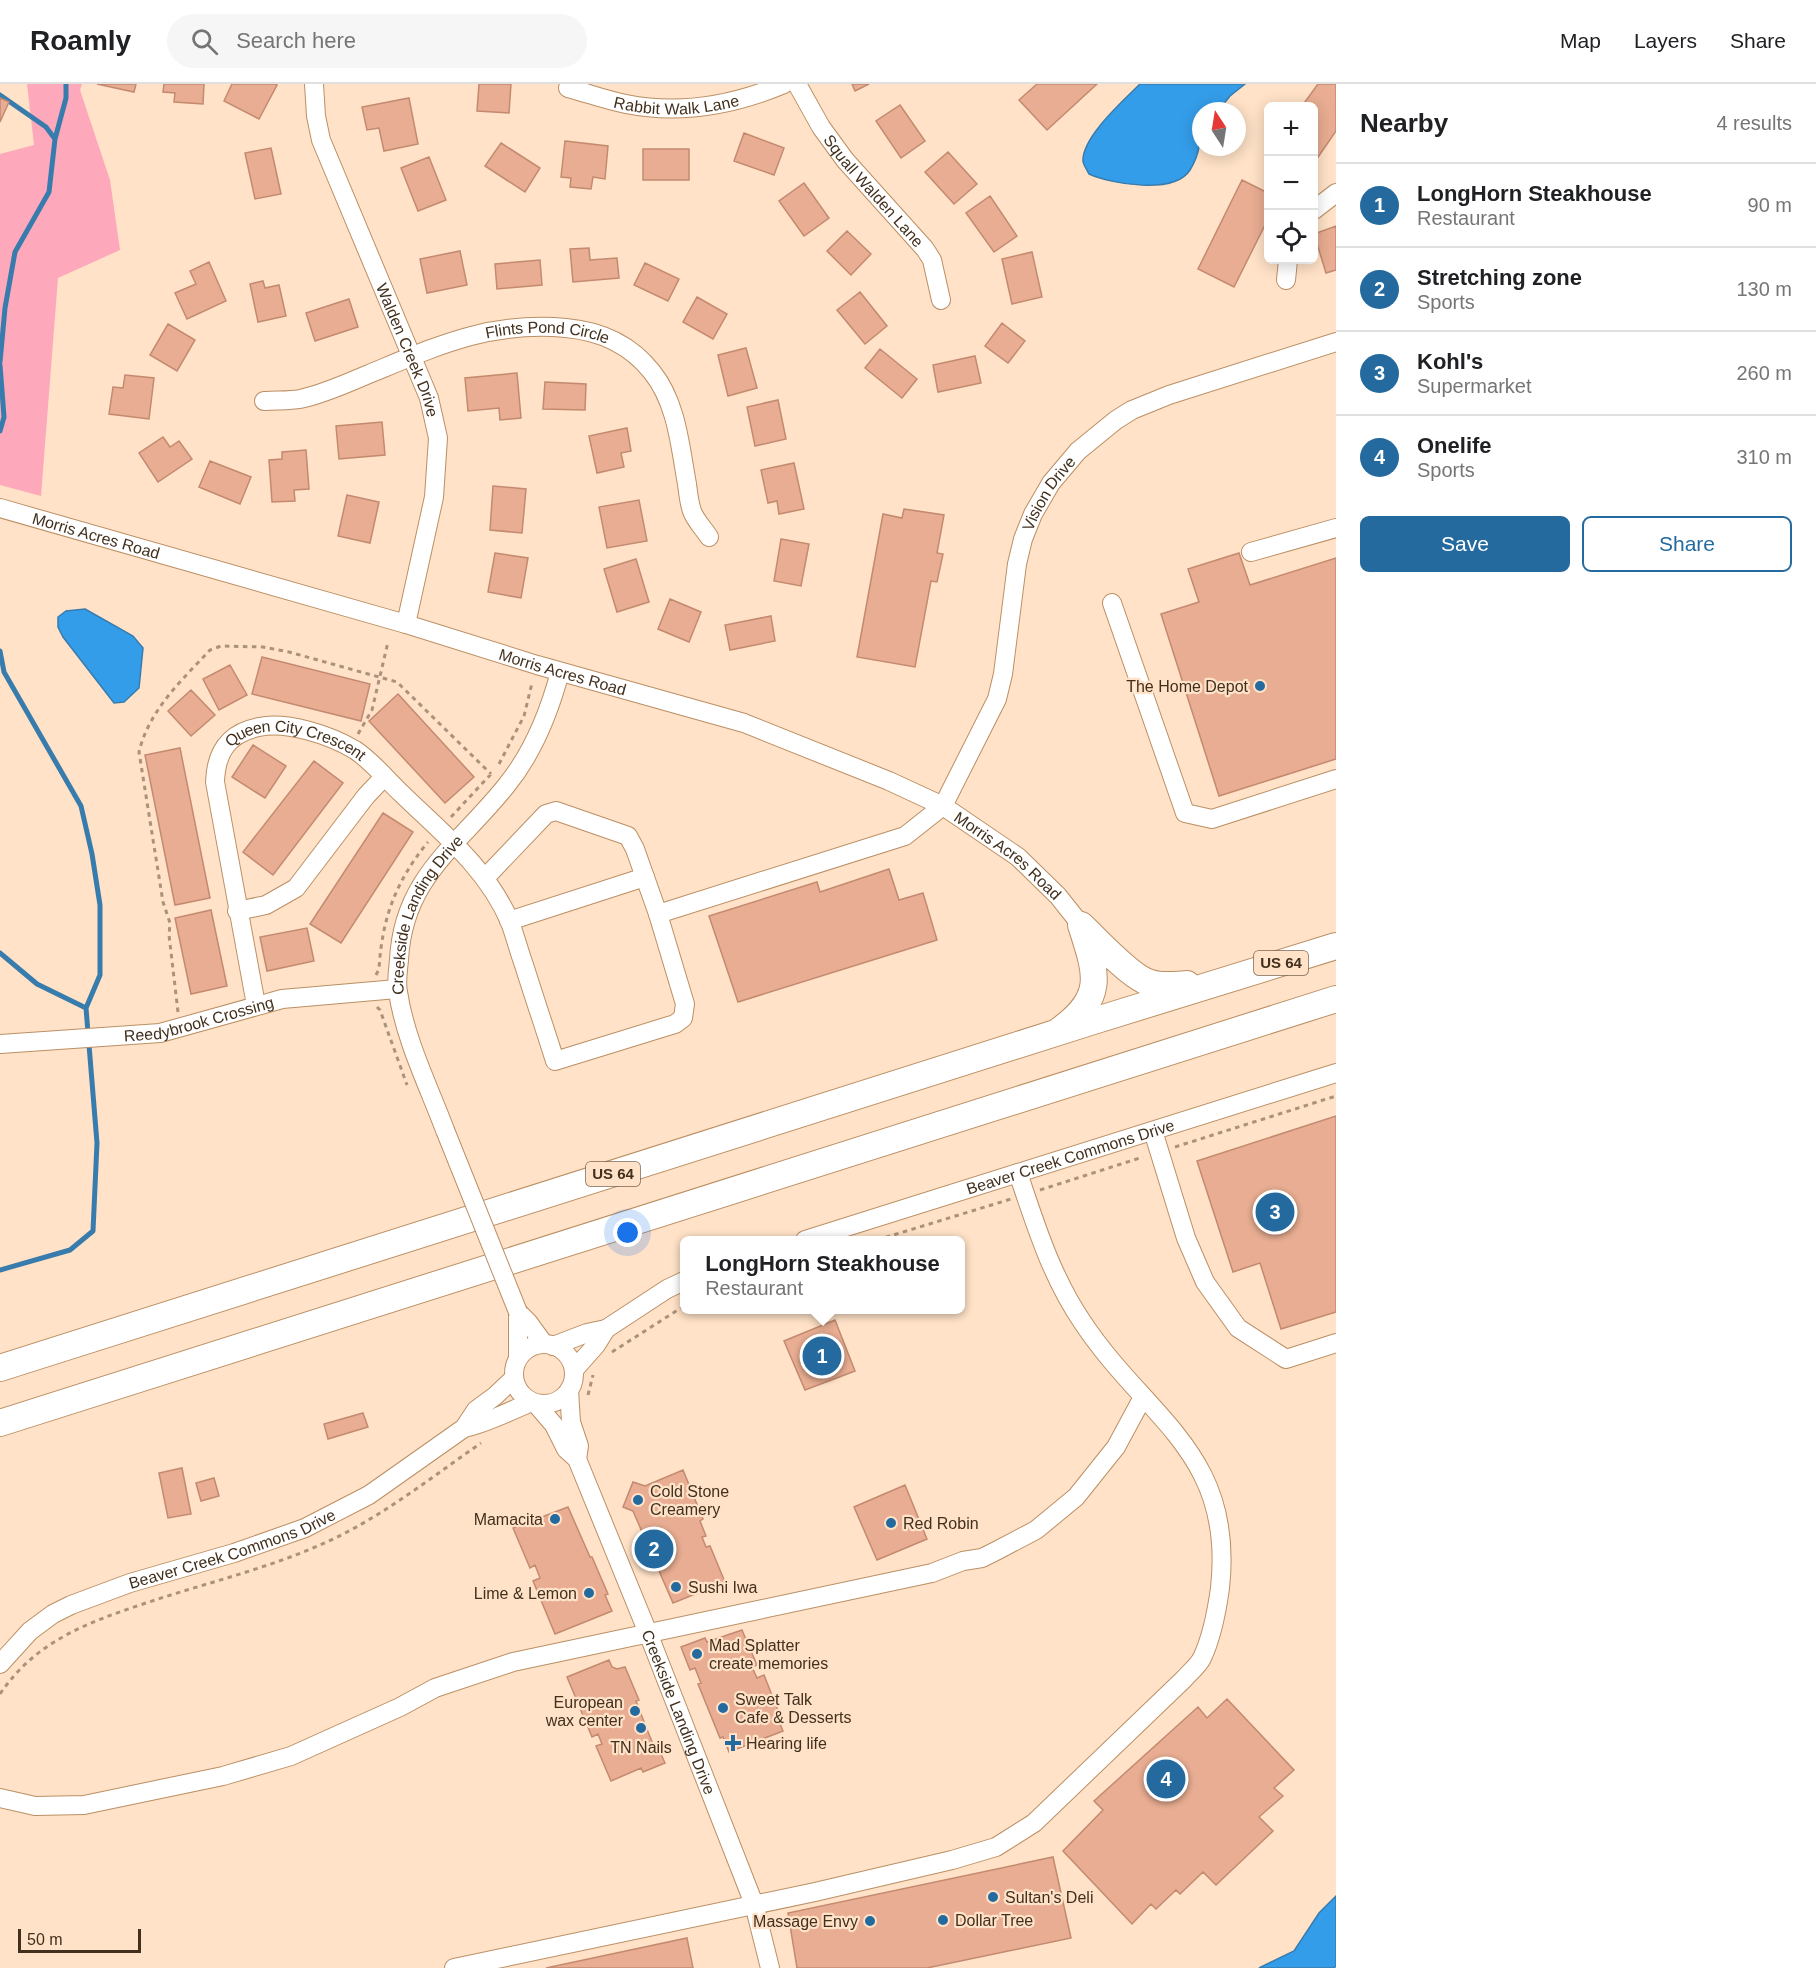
<!DOCTYPE html>
<meta charset="utf-8">
<style>
:root{--surface:#fff;--page:#f6f6f6;--text:#202124;--muted:#757577;--line:#e0e0e0;--accent:#246a9e}
body{margin:0;font-family:Helvetica,sans-serif;background:var(--page);color:var(--text)}
.controls{position:absolute;right:18px;top:18px;display:grid;overflow:hidden;border-radius:9px;box-shadow:0 3px 15px #0003}
.controls button{width:54px;height:54px;display:grid;place-items:center;padding:0;border:0;border-bottom:2px solid var(--line);background:var(--surface);color:var(--text);font:30px sans-serif}
.compass{position:absolute;left:1192px;top:18px;width:54px;height:54px;border-radius:50%;background:var(--surface);box-shadow:0 3px 15px #0003;rotate:348deg}
.scale{position:absolute;left:18px;bottom:15px;width:123px;box-sizing:border-box;padding-left:6px;border:3px solid #42301e;border-top:0;font-size:16px;line-height:21px;white-space:nowrap;color:#42301e;-webkit-text-stroke:4px #ffe2c7;paint-order:stroke}
.you{position:absolute;left:628px;top:1149px;width:21px;height:21px;margin:-15px;border:4px solid #fff;border-radius:50%;background:#1a73e8;box-shadow:0 0 0 9px #1a73e833}
.badge{display:grid;place-items:center;width:39px;height:39px;border-radius:50%;background:var(--accent);color:#fff;font-size:20px;font-weight:700}
.pin{position:absolute;translate:-50% -50%;border:3px solid #fff;box-shadow:0 2px 6px #0006}
.popup{position:absolute;left:680px;top:1152px;width:285px;height:78px;box-sizing:border-box;display:grid;place-content:center;border-radius:9px;background:var(--surface);filter:drop-shadow(0 2px 4px #0005);font-size:20px;white-space:nowrap;color:var(--muted)}
.popup b{font-size:22px;color:var(--text)}
.popup::after{content:'';position:absolute;left:50%;top:100%;margin-left:-12px;border:12px solid transparent;border-top-color:var(--surface)}
.list{margin:0;padding:0;list-style:none}
h2{display:flex;justify-content:space-between;align-items:center;height:78px;margin:0;padding:0 24px;font-size:26px}
h2 small{font-size:20px;font-weight:400;color:var(--muted)}
.list li{display:grid;grid-template-columns:39px 1fr auto;gap:18px;align-items:center;box-sizing:border-box;height:84px;padding:0 24px;border-top:2px solid var(--line)}
.list b{display:block;font-size:22px;white-space:nowrap}
.list p{margin:0;font-size:20px;white-space:nowrap;color:var(--muted)}
.list em{font-size:20px;font-style:normal;color:var(--muted)}
.actions{display:flex;gap:12px;padding:18px 24px}
.actions a{flex:1;padding:14px 0;border:2px solid var(--accent);border-radius:9px;text-align:center;font-size:21px;color:var(--accent)}
.actions .main{background:var(--accent);color:#fff}
.icon{flex:none;width:33px;height:33px;fill:none;stroke:currentColor;stroke-width:2;stroke-linecap:round;stroke-linejoin:round}
.map{position:relative;flex:none;width:1336px;height:1884px;overflow:hidden}
header{display:flex;align-items:center;gap:36px;box-sizing:border-box;height:84px;padding:0 30px;background:var(--surface);border-bottom:2px solid var(--line)}
header strong{font-size:28px}
nav{display:flex;gap:33px;margin-inline-start:auto;font-size:21px}
.search{width:420px;height:54px;background:var(--page);display:flex;align-items:center;gap:15px;box-sizing:border-box;padding:0 21px;border-radius:33px;color:var(--muted);font-size:22px}
main{display:flex}
aside{flex:1;background:var(--surface)}
.map>svg:first-child{display:block}
.green{fill:#fea8bb}
.water{fill:#349dea;stroke:#387cad;stroke-width:1.5}
.lines{fill:none;stroke-linecap:round;stroke-linejoin:round}
.stream{stroke:#387cad;stroke-width:5}
.building{fill:#e8ad92;stroke:#c38a70;stroke-width:1.5}
.minor-casing{stroke:#bb8f64;stroke-width:20}
.highway-casing{stroke:#bb8f64;stroke-width:28}
.path{stroke:#aa927b;stroke-width:3;stroke-dasharray:4.5 4.5;stroke-linecap:butt}
.minor{stroke:#fff;stroke-width:18}
.highway{stroke:#fff;stroke-width:26}
.minor-bridge-casing{stroke:#bb8f64;stroke-width:20;stroke-linecap:butt}
.minor-bridge{stroke:#fff;stroke-width:18}
.poi-dot{fill:#246a9e;stroke:#ffe2c7;stroke-width:2}
.labels{text-anchor:middle;stroke-width:4.5;stroke-linejoin:round;paint-order:stroke}
.shield{fill:#ffe2c7;stroke:#7b6551;stroke-width:1.5}
.shield-label{font-size:15px;font-weight:bold;fill:#42301e}
.street-label{font-size:16px;fill:#42301e;stroke:#ffe2c7}
.poi-label{font-size:16px;fill:#42301e;stroke:#ffe2c7;text-anchor:start}
</style>
<header>
<strong>Roamly</strong>
<div class="search"><svg class="icon" aria-label="search" viewBox="0 0 24 24"><circle cx="10" cy="10" r="6"/><path d="M15 15l6 6"/></svg>Search here</div>
<nav><a>Map</a><a>Layers</a><a>Share</a></nav>
</header>
<main>
<div class="map">
<svg width="1336" height="1884" viewBox="0 0 1336 1884">
<rect width="100%" height="100%" fill="#ffe2c7"/>
<path class="green" d="M27 0H82L80 6 110 96 120 166 58 194 41 412 0 401V70L34 61Z"/>
<path class="water" d="M1140 0H1245L1230 12 1218 27H1201C1201 48 1202 67 1190 86 1174 111 1111 100 1089 90 1087 86 1083 80 1083 77 1082 53 1124 16 1140 0Z
M85 525 133 552 143 564 139 604 124 618 114 619 63 553 58 543V533L66 527Z
M1336 1812V1882L1334 1884H1259L1294 1867 1319 1829Z"/>
<g class="lines">
<path class="stream" d="M0 11 46 43 55 55
M0 278 5 224 15 168 49 108 55 55 66 14V0
M0 281 4 333 0 347
M0 567 4 588 81 722 92 770 100 821V891L86 924 97 1059 93 1147 70 1166 0 1186
M0 869 37 900 86 924"/>
</g>
<path class="building" d="M97 0H136L134 8Z
M164 0H204L203 20 174 18 175 9 163 8Z
M232 0H275L277 1 259 35 224 17Z
M479 0H511L509 29 477 27Z
M852 0H869L855 7Z
M1037 0H1097L1047 46 1019 16Z
M1318 0H1336V47L1314 79V22H1302Z
M0 14 9 18 0 38Z
M409 14 418 60 384 67 379 44 367 46 362 23Z
M900 21 925 57 901 74 876 37Z
M744 49 784 64 774 91 734 77Z
M565 57 608 62 605 95 593 93 591 105 570 103 571 94 561 93Z
M501 59 540 84 525 108 485 82Z
M271 64 281 110 255 115 245 69Z
M643 65H689V96H643Z
M948 68 977 100 954 120 925 88Z
M429 73 446 116 418 127 401 84Z
M1242 96 1268 109V135L1234 203 1198 185Z
M804 99 829 134 804 152 779 117Z
M990 112 1017 152 994 168 966 129Z
M1336 142V186L1326 189 1314 150Z
M847 147 871 170 851 191 827 167Z
M589 164 590 176 617 174 619 194 573 198 570 165Z
M460 167 467 201 427 209 420 175Z
M1032 168 1042 213 1012 220 1002 175Z
M540 176 542 201 497 205 495 180Z
M209 178 226 217 187 235 175 209 196 200 190 187Z
M645 179 679 195 668 217 634 201Z
M263 197 265 204 279 201 286 232 258 238 250 200Z
M860 208 887 242 865 260 837 226Z
M697 213 727 230 713 255 683 238Z
M349 215 358 243 315 257 306 229Z
M1002 239 1025 257 1008 279 985 262Z
M168 240 195 256 177 287 150 271Z
M746 264 757 304 728 312 718 271Z
M880 265 917 295 902 314 865 284Z
M975 272 981 299 938 308 933 281Z
M517 289 521 334 500 336 499 324 468 327 465 294Z
M125 291 154 294 149 335 109 330 113 303 123 304Z
M545 298 586 300 585 326 543 325Z
M778 316 786 355 755 362 747 323Z
M382 338 385 371 339 375 336 342Z
M627 344 631 367 621 369 624 383 597 389 589 352Z
M163 353 170 363 179 357 192 375 158 398 139 369Z
M306 366 309 405 294 406 295 417 272 418 269 376 282 375V368Z
M210 377 251 393 240 420 199 403Z
M794 379 804 425 779 430 777 417 768 419 761 386Z
M493 402 526 405 522 449 490 446Z
M347 411 379 418 370 459 338 452Z
M639 416 647 457 607 464 599 423Z
M904 425 944 431 937 469 943 470 937 498 931 497 915 583 857 573 883 430 902 434Z
M781 455 809 460 801 502 774 497Z
M495 469 528 474 521 514 488 508Z
M1239 469 1250 501 1336 474V675L1219 712 1161 530 1199 518 1188 485Z
M636 475 649 518 617 528 604 485Z
M670 515 701 528 689 558 658 545Z
M771 532 775 557 730 566 725 541Z
M262 573 370 600 361 637 252 610Z
M230 581 247 611 219 626 203 595Z
M191 606 215 631 191 652 168 627Z
M398 610 474 693 445 719 369 637Z
M253 661 286 682 265 714 232 693Z
M180 664 210 814 175 821 145 671Z
M314 677 343 699 273 791 243 768Z
M383 729 413 748 341 859 310 840Z
M889 785 899 816 923 809 937 856 738 918 709 832 817 798 820 808Z
M211 826 227 902 191 910 175 834Z
M307 844 314 877 267 887 260 853Z
M1336 1032V1228L1281 1245 1260 1179 1233 1188 1197 1077Z
M835 1236 855 1287 805 1306 784 1257Z
M363 1329 368 1343 328 1355 324 1340Z
M182 1384 191 1430 168 1434 159 1389Z
M683 1386 703 1435 700 1437 706 1452 702 1453 706 1463 710 1462 725 1498 673 1519 633 1427 623 1423 633 1398 645 1402Z
M214 1394 219 1412 201 1417 196 1399Z
M905 1401 927 1455 877 1476 854 1423Z
M568 1423 590 1473H592L608 1510 605 1511 612 1527 555 1550 533 1497 540 1494 535 1481 530 1484 513 1444Z
M742 1546 757 1581 752 1583 757 1594 764 1591 779 1629 776 1630 783 1647 729 1668 723 1653 720 1654 698 1600 701 1599 695 1584 690 1586 681 1563 705 1554 707 1558Z
M609 1576 612 1583 617 1585 625 1583 639 1616 636 1617 646 1643 653 1660 656 1659 665 1679 643 1688 641 1684 611 1697 596 1662 602 1660 598 1650 592 1653 567 1593Z
M1227 1615 1294 1686 1274 1704 1283 1712 1259 1733 1273 1747 1216 1801 1203 1788 1180 1810 1176 1806 1156 1825 1151 1820 1132 1840 1063 1767 1103 1726 1094 1717 1198 1623 1207 1634Z
M1053 1773 1071 1854 927 1884H797L788 1829Z
M687 1854 693 1884H546Z"/>
<g class="lines">
<g class="minor-casing">
<g id="minor">
<path id="s1" d="M314 0 316 32 321 56 429 314 438 354 434 413 406 540"/>
<path id="s2" d="M797 0 821 43 845 76 925 165 932 176 941 216"/>
<path id="s3" d="M568 4C587 9 606 16 626 20 680 31 734 21 784 0"/>
<path d="M1314 126 1336 109"/>
<path d="M1286 196 1288 176"/>
<path id="s4" d="M264 317C276 316 289 317 300 315 324 310 347 299 369 290 437 262 489 237 566 244 600 247 630 260 652 288 677 319 680 362 687 400 688 408 689 419 692 427 695 436 704 445 709 453"/>
<path id="s5" d="M0 424 406 540 537 581 744 639 889 697 943 722 1018 773 1058 812 1081 841"/>
<path d="M1251 468 1336 444"/>
<path d="M1112 519 1185 729 1212 735 1336 695"/>
<path d="M485 794 546 730 556 727 628 752 635 765 658 830"/>
<path d="M237 827 266 821 296 804 366 712 384 693"/>
<path d="M509 837 645 793"/>
<path id="s6" d="M256 921 215 698C216 668 228 649 259 643 287 637 330 651 355 666 372 677 387 696 402 710 442 749 487 784 510 838 515 852 519 867 524 881 534 913 545 945 555 977L675 940 683 934 685 920 658 830 905 752 943 722 997 615 1003 590 1017 480 1023 455 1033 430 1051 399 1078 367 1116 336 1132 326 1169 311 1336 258"/>
<path id="s7" d="M0 960 160 949 282 915 397 905"/>
<path id="s8" d="M445 1046C428 1001 405 955 398 908 396 898 398 886 399 876 403 793 459 761 506 702 533 669 549 629 560 588"/>
<path d="M1153 1047 1186 1154 1205 1198 1238 1244 1286 1275 1336 1259"/>
<path id="s9" d="M805 1156 1336 989"/>
<path d="M518 1228 528 1238 544 1260"/>
<circle cx="544" cy="1290" r="30"/>
<path d="M553 1262 587 1249 606 1245"/>
<path d="M518 1274V1228"/>
<path d="M574 1286 596 1261 606 1245 667 1205 684 1197"/>
<path d="M569 1306 571 1338 579 1362 577 1375"/>
<path id="s10" d="M536 1320 554 1341 566 1365 577 1375 648 1549 754 1820 770 1884"/>
<path d="M464 1344C488 1339 509 1327 532 1318"/>
<path id="s11" d="M0 1580 30 1547 53 1530 71 1521 130 1499 234 1469 305 1444 369 1411 464 1344 476 1326 495 1312 513 1295"/>
<path d="M0 1714 35 1722 84 1721 223 1692 291 1672 400 1623 435 1604 513 1578 932 1489 963 1477 982 1474 996 1467 1036 1446 1076 1413 1116 1363 1143 1313"/>
<path d="M454 1884 815 1808 952 1776 996 1763 1034 1739 1184 1595C1190 1588 1198 1582 1202 1574 1212 1553 1217 1526 1220 1504 1235 1369 1147 1335 1083 1239 1051 1192 1036 1142 1018 1089"/>
</g>
</g>
<g class="highway-casing">
<path id="highway" d="M1081 841C1098 857 1126 888 1145 897 1158 903 1173 901 1187 900
M1060 946C1105 913 1097 891 1082 844
M0 1284 1087 939 1336 862
M0 1339 1336 915"/>
</g>
<path class="path" d="M358 650 372 626 388 558
M499 680 524 632 532 599
M451 733 491 690
M376 891 379 885C382 834 396 797 428 758
M377 923 380 926 407 1001
M178 928 169 851 170 839 163 818 139 668C149 626 182 596 210 566L221 562 263 563 289 568 397 598 491 690
M1175 1063 1336 1012
M1040 1106 1143 1073
M877 1156 1011 1115
M612 1268 684 1222
M588 1311 593 1291
M0 1610C35 1558 86 1539 143 1520 202 1500 263 1486 320 1461 378 1436 429 1395 481 1359"/>
<use href="#minor" class="minor"/>
<use href="#highway" class="highway"/>
<g class="minor-bridge-casing">
<path id="minor-bridge" d="M445 1046 518 1228"/>
</g>
<use href="#minor-bridge" class="minor-bridge"/>
</g>
<g class="poi-dot">
<circle cx="1260" cy="602" r="6"/>
<circle cx="638" cy="1416" r="6"/>
<circle cx="555" cy="1435" r="6"/>
<circle cx="891" cy="1439" r="6"/>
<circle cx="676" cy="1503" r="6"/>
<circle cx="589" cy="1509" r="6"/>
<circle cx="697" cy="1570" r="6"/>
<circle cx="723" cy="1624" r="6"/>
<circle cx="635" cy="1627" r="6"/>
<circle cx="641" cy="1644" r="6"/>
<path d="M730 1650h6v6h6v6h-6v6h-6v-6h-6v-6h6z"/>
<circle cx="993" cy="1813" r="6"/>
<circle cx="943" cy="1836" r="6"/>
<circle cx="870" cy="1837" r="6"/>
</g>
<g class="labels">
<g class="shield">
<rect x="1254" y="867" width="54" height="24" rx="4.5"/>
<rect x="586" y="1078" width="54" height="24" rx="4.5"/>
</g>
<g class="shield-label">
<text x="1281" y="884">US 64</text>
<text x="613" y="1095">US 64</text>
</g>
<g class="street-label">
<text dy="6" stroke="none"><textPath href="#s3" startOffset="111">Rabbit Walk Lane</textPath></text>
<text dy="6" stroke="none"><textPath href="#s2" startOffset="132">Squall Walden Lane</textPath></text>
<text dy="6" stroke="none"><textPath href="#s4" startOffset="296">Flints Pond Circle</textPath></text>
<text dy="6" stroke="none"><textPath href="#s1" startOffset="284">Walden Creek Drive</textPath></text>
<text dy="6" stroke="none"><textPath href="#s6" startOffset="1670">Vision Drive</textPath></text>
<text dy="6" stroke="none"><textPath href="#s5" startOffset="100">Morris Acres Road</textPath></text>
<text dy="6" stroke="none"><textPath href="#s5" startOffset="586">Morris Acres Road</textPath></text>
<text dy="6" stroke="none"><textPath href="#s6" startOffset="342">Queen City Crescent</textPath></text>
<text dy="6" stroke="none"><textPath href="#s5" startOffset="1072">Morris Acres Road</textPath></text>
<text dy="6" stroke="none"><textPath href="#s8" startOffset="231">Creekside Landing Drive</textPath></text>
<text dy="6" stroke="none"><textPath href="#s7" startOffset="201">Reedybrook Crossing</textPath></text>
<text dy="6" stroke="none"><textPath href="#s9" startOffset="278">Beaver Creek Commons Drive</textPath></text>
<text dy="6" stroke="none"><textPath href="#s11" startOffset="264">Beaver Creek Commons Drive</textPath></text>
<text dy="6" stroke="none"><textPath href="#s10" startOffset="342">Creekside Landing Drive</textPath></text>
</g>
<g class="poi-label">
<text x="1248" y="608" text-anchor="end">The Home Depot</text>
<text x="650" y="1413">Cold Stone<tspan x="650" dy="18">Creamery</tspan></text>
<text x="543" y="1441" text-anchor="end">Mamacita</text>
<text x="903" y="1445">Red Robin</text>
<text x="688" y="1509">Sushi Iwa</text>
<text x="577" y="1515" text-anchor="end">Lime &amp; Lemon</text>
<text x="709" y="1567">Mad Splatter<tspan x="709" dy="18">create memories</tspan></text>
<text x="735" y="1621">Sweet Talk<tspan x="735" dy="18">Cafe &amp; Desserts</tspan></text>
<text x="623" y="1624" text-anchor="end">European<tspan x="623" dy="18">wax center</tspan></text>
<text x="746" y="1665">Hearing life</text>
<text x="641" y="1669" text-anchor="middle">TN Nails</text>
<text x="1005" y="1819">Sultan's Deli</text>
<text x="955" y="1842">Dollar Tree</text>
<text x="858" y="1843" text-anchor="end">Massage Envy</text>
</g>
</g>
</svg>
<div class="controls">
<button>+</button>
<button>−</button>
<button><svg class="icon" aria-label="locate" viewBox="0 0 24 24"><circle cx="12" cy="12" r="6"/><path d="M12 2v4M12 18v4M2 12h4M18 12h4"/></svg></button>
</div>
<svg class="compass" viewBox="-18 -18 36 36"><path d="M0-13l5 13h-10z" fill="#e53935"/><path d="M0 13l5-13h-10z" fill="#757577"/></svg>
<div class="scale">50 m</div>
<div class="you"></div>
<div class="pin badge" style="left:822px;top:1272px">1</div>
<div class="popup"><b>LongHorn Steakhouse</b>Restaurant</div>
<div class="pin badge" style="left:654px;top:1465px">2</div>
<div class="pin badge" style="left:1275px;top:1128px">3</div>
<div class="pin badge" style="left:1166px;top:1695px">4</div>
</div>
<aside>
<h2>Nearby<small>4 results</small></h2>
<ul class="list">
<li><span class="badge">1</span><div><b>LongHorn Steakhouse</b><p>Restaurant</p></div><em>90 m</em></li>
<li><span class="badge">2</span><div><b>Stretching zone</b><p>Sports</p></div><em>130 m</em></li>
<li><span class="badge">3</span><div><b>Kohl's</b><p>Supermarket</p></div><em>260 m</em></li>
<li><span class="badge">4</span><div><b>Onelife</b><p>Sports</p></div><em>310 m</em></li>
</ul>
<div class="actions"><a class="main">Save</a><a>Share</a></div>
</aside>
</main>
